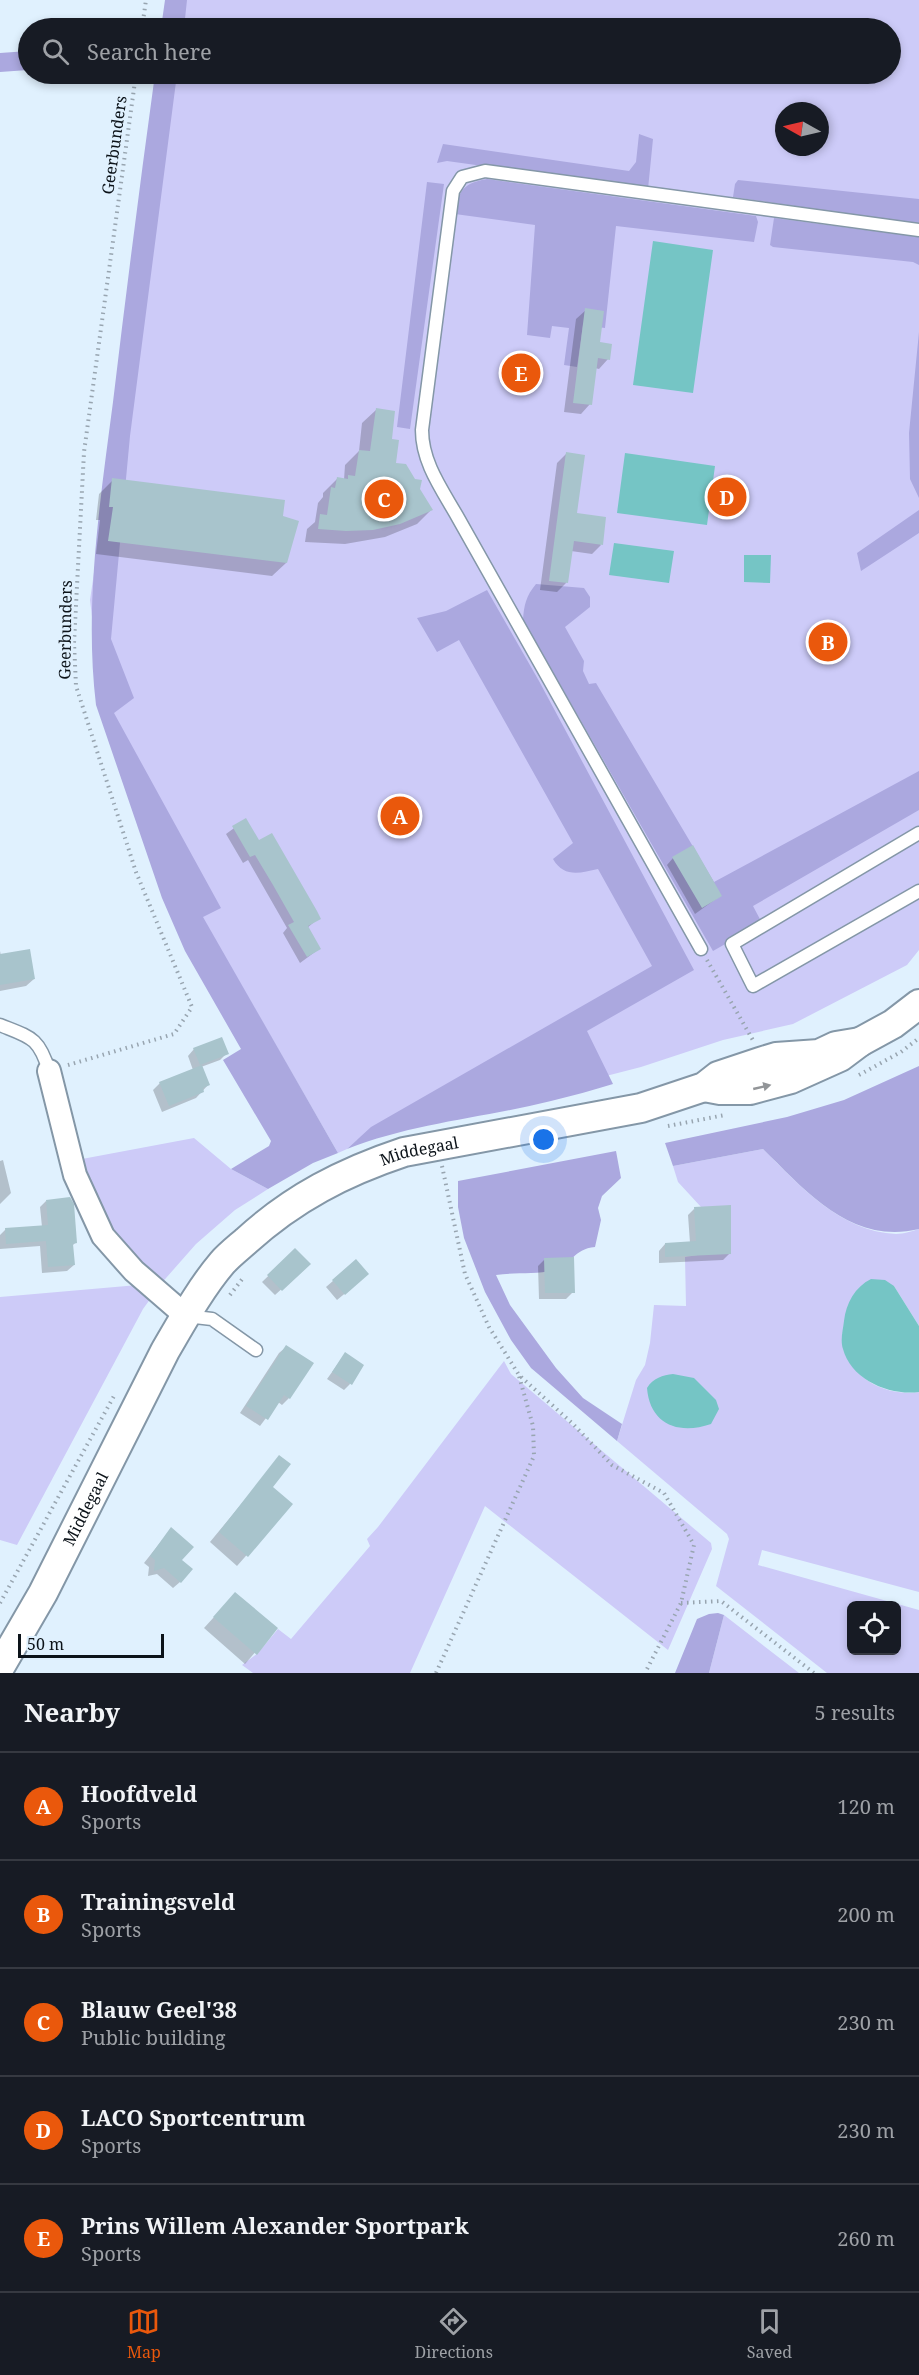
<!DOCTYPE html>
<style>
:root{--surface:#171b24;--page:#242831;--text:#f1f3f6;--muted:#9ea1a6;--line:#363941;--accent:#ea580c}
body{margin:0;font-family:"Noto Serif",serif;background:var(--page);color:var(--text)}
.controls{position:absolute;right:18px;bottom:18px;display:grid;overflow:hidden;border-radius:9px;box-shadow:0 3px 9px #0003}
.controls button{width:54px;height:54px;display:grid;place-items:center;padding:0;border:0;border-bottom:2px solid var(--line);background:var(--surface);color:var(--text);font:30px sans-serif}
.compass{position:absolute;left:775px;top:102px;width:54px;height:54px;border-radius:50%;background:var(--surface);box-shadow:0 3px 9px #0003;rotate:278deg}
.scale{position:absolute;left:18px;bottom:15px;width:146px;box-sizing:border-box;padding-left:6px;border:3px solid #0c1319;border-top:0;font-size:16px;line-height:21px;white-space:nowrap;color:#0c1319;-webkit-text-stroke:4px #e0f1fe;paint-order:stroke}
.you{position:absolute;left:544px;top:1140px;width:21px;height:21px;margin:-15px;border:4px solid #fff;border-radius:50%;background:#1a73e8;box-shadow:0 0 0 9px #1a73e833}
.badge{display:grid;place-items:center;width:39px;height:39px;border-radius:50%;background:var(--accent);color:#fff;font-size:20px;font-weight:700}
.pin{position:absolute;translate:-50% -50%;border:3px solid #fff;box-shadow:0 2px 6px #0006}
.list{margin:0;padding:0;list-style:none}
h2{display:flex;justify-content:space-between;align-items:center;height:78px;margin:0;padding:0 24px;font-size:26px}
h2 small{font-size:20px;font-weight:400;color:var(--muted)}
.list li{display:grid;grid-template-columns:39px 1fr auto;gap:18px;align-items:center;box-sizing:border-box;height:108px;padding:0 24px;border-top:2px solid var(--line)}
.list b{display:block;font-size:22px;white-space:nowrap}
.list p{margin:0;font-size:20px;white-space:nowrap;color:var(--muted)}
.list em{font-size:20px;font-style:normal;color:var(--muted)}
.icon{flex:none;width:33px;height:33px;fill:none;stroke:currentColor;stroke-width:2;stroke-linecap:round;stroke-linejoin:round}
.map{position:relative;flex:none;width:919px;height:1673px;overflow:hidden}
.search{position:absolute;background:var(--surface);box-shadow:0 3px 9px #0003;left:18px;right:18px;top:18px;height:66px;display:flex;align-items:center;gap:15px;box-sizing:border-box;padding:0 21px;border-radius:33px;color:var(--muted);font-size:22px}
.sheet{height:618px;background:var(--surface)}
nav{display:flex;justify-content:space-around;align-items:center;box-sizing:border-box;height:84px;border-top:2px solid var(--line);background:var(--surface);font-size:16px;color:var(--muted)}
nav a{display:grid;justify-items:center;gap:3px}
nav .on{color:var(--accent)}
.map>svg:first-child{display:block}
.green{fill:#cdcbf8;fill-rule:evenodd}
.forest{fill:#aba8df}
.water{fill:#75c5c5}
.shadow{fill:#0003}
.building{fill:#a8c4cc}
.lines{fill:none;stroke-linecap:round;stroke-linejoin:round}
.service-casing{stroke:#8497a7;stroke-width:15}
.minor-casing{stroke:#8497a7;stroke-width:26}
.tertiary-casing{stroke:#8497a7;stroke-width:32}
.path{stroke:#98a5b0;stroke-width:4;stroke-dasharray:1.5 4.5;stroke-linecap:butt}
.service{stroke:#fff;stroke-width:12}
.minor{stroke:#fff;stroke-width:22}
.tertiary{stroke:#fff;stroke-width:28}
.oneway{fill:#929598}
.labels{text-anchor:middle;stroke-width:5;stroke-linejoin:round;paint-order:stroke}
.street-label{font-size:16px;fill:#0c1319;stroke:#e0f1fe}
</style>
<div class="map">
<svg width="919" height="1673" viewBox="0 0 919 1673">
<rect width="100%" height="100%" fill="#e0f1fe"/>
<path class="green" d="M178 0H919V950L907 965 793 1024 723 1040 641 1067 357 1140 347 1149 338 1153 202 917 103 708 90 600 167 74H890V28H174ZM784 111H820V147H784Z
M194 1138 231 1169 268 1189 235 1210 196 1244 159 1286 110 1232 97 1210 82 1159Z
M763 1149C800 1186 841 1232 896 1234 904 1234 912 1231 919 1229V1326L894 1286 842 1334C843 1374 881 1397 919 1392V1592L762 1550 758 1565 919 1610V1673H827L716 1586 729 1539 727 1534 617 1441 636 1380 645 1365 650 1343 654 1305 686 1306 685 1257 698 1255 701 1207 678 1182 673 1166ZM852 1606H896V1650H852Z
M138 1285 151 1298 143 1309 17 1545 0 1540V1297Z
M504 1361 511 1374 711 1543 712 1549 668 1650 485 1506 410 1673H253L242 1665 258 1653 278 1629 291 1639 370 1546 367 1539 378 1527Z
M724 1615 799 1673H709Z"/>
<path class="forest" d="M165 0H187L184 28H161Z
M28 51V70L0 72V53Z
M155 74H177L130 436 111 639 134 698 114 713 221 908 203 917 338 1153 313 1163 268 1189 231 1169 269 1146 271 1141 223 1060 241 1049 185 951 162 898 96 705C84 605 100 502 113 402 126 293 140 183 155 74Z
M639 134 653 139 648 189 447 161 437 163 443 144 629 171 636 162Z
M487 179 756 216 758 222 754 242 616 226 605 328 583 325 577 367 564 365 569 328 552 326 550 338 527 335 535 225 455 214C458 190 464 183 487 179Z
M738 180 919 199V224L733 197 735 184Z
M427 182 444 184 410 429 397 427Z
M774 218 919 237V265L913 262 773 247 770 245Z
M919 332V498L910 479 909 433Z
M919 510V533L861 571 857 553Z
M536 584 584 588 590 597V607L565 627 584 661 583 671 589 684 596 683 714 882 919 771V810L753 906 762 923 713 951 523 620C524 605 526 596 536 584Z
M487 590 539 681 694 970 587 1031 613 1084C593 1090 572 1096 551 1101 483 1118 413 1123 347 1149L371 1127 652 966 598 869C580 873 564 878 553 859L573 843 459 640 437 652 417 618 446 611Z
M919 1066V1229C851 1245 807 1192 763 1149L673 1166 665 1143 787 1117 844 1100Z
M616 1151 621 1178 602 1196 598 1208 601 1220 595 1247C573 1249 572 1265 554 1270 535 1275 515 1272 496 1275L510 1305 556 1368 583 1398 622 1424 617 1441 531 1368 511 1340 485 1292 464 1238 458 1207V1181Z
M718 1613 724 1615 709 1673H675L697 1619 709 1614Z"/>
<path class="water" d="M653 241 713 250 693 393 633 385Z
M625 453 715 466 707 525 617 513Z
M614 543 674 551 669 583 609 575Z
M744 555H771L770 583 744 582Z
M871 1279 885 1280 894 1286 919 1326V1392C890 1396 851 1380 843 1349 840 1340 843 1330 844 1321 846 1303 855 1287 871 1279Z
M673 1374 694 1378 716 1400 719 1409 711 1424C679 1435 650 1425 647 1388 653 1378 663 1375 673 1374Z"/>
<path class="shadow" d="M586 310 598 344 608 359 599 369 595 368 590 404 581 414 564 412 576 319Z
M376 410 390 441 394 464 419 489 431 510 417 524 385 537 345 544 305 542 307 529 315 522 318 503 323 497V493L337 479 344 480 345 465 359 451 362 423Z
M567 453 576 514 601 545 592 554 571 551 566 583 557 592 540 590 557 463Z
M113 480 281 518 286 563 272 576 96 554 100 520H96L99 494Z
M245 820 258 842 319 918 307 928 319 949 300 963 283 933 287 928 248 860 243 863 226 834Z
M673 858 720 896 695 914 667 865Z
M0 951 1 956 34 979 26 986 0 991Z
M194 1049 227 1053 220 1060 201 1067 208 1085 196 1098 162 1112 153 1090 160 1083 193 1070 188 1056Z
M3 1160 11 1193 0 1204V1161Z
M46 1201 75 1243 72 1246 74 1265 67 1271 42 1273 40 1246 0 1249V1235L5 1230 42 1227 40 1207Z
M694 1209 730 1253 723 1260 659 1263V1251L665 1244 690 1243 688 1215Z
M295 1250 309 1264 275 1295 262 1282Z
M545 1259 573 1292 566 1299H539L538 1266Z
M356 1261 360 1281 337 1300 326 1287Z
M286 1347 312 1363 289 1398 282 1405 278 1402 260 1426 240 1413 279 1353Z
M345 1354 350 1384 344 1390 327 1379Z
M280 1457 271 1488 291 1505 237 1566 210 1542Z
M171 1529 180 1561V1582L173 1588 157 1574 148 1576 149 1567 144 1563Z
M235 1594 276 1628 245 1664 204 1628Z"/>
<path class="building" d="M585 308 604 311 600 342 612 344 610 360 598 358 592 405 573 403Z
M376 408 395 411 392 439 399 440 396 463 406 464 415 479 422 480 420 489 433 510 400 524 373 530 346 531 318 529 320 514 327 515 331 487 335 488 337 477 348 479V475L355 476 359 450 370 451Z
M566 452 585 455 577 513 606 517 603 545 574 541 568 583 549 581Z
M112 478 285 500 283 516 299 521 287 563 108 541 113 507H109Z
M246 818 259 840 272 833 317 911 321 919 308 926 321 949 307 957 288 925 294 922 273 885 255 855 250 857 232 826Z
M693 845 722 896 702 908 672 857Z
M30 949 35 979 0 985V954Z
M222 1037 229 1054 200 1065 193 1048Z
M202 1065 210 1085 203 1088 204 1092 169 1106 159 1082Z
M70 1197 74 1204 77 1243 73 1244 75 1265 48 1267 46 1241 6 1244 5 1228 48 1225 46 1200Z
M731 1205V1254L665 1257V1243L696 1241 694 1207Z
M295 1248 311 1264 282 1291 267 1275Z
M574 1257 575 1293H545L544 1258Z
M356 1259 369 1274 345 1295 332 1280Z
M286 1345 314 1363 290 1399 284 1395 268 1420 246 1406Z
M345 1352 364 1365 352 1385 332 1372Z
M279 1455 291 1464 273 1487 293 1504 248 1557 219 1532Z
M171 1527 194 1547 182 1560 193 1569 181 1583 164 1568 154 1571 155 1560 150 1556Z
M235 1592 278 1628 257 1655 213 1617Z"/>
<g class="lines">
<g class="service-casing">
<path id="service" d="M919 833 732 944 753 986 919 891
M701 949 457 516C441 488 422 462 422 430L453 191 462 177 485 171 919 230
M0 1025C30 1037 39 1037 49 1071
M186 1316 212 1319 256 1350"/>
</g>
<g class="minor-casing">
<path id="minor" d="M49 1071 75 1175 103 1236 134 1271 186 1316"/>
</g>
<g class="tertiary-casing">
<g id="tertiary">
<path d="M704 1087 720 1090H750L791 1079 840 1057 860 1042 893 1024 919 1004"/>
<path id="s1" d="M0 1667 43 1593 165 1351C182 1322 200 1289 222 1263 229 1255 238 1248 246 1241 293 1198 344 1172 404 1152L641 1108 704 1087 718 1076 760 1062 776 1057 819 1054 836 1046 860 1042"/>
</g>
</g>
<path class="path" d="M142 28 146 0
M707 960 754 1042
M68 1065 174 1034 192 1007 136 872 76 686 74 643 84 452 136 74
M859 1075 901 1052 919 1038
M668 1126 725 1115
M442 1166 465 1274 489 1327 519 1375 573 1424 612 1465 664 1493 694 1545 681 1603 645 1673
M230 1295 243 1278
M0 1603 114 1396
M681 1603 721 1601 814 1673
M436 1673 534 1456 533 1426 519 1376"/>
<use href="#service" class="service"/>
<use href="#minor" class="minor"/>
<use href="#tertiary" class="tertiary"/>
</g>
<defs><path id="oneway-solid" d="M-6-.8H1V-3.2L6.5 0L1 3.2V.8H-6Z" transform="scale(1.5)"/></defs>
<use class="oneway" href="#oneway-solid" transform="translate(762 1087) rotate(-13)"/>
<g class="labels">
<g class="street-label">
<text transform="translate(114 145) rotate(-82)" y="6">Geerbunders</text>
<text transform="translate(65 630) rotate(-89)" y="6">Geerbunders</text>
<text dy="6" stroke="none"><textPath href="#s1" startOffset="692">Middegaal</textPath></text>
<text dy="6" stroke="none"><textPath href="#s1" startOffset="180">Middegaal</textPath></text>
</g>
</g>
</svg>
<div class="controls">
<button><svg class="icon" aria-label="locate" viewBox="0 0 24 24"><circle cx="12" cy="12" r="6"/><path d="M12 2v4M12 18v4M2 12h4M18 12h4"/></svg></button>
</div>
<svg class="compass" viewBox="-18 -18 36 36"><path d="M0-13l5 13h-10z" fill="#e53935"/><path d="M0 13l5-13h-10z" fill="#9ea1a6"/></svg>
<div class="scale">50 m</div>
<div class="you"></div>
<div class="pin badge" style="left:400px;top:816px">A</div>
<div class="pin badge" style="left:828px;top:642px">B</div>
<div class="pin badge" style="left:384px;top:499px">C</div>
<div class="pin badge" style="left:727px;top:497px">D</div>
<div class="pin badge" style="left:521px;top:373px">E</div>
<div class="search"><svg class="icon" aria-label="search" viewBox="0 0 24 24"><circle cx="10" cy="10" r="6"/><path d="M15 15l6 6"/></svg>Search here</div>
</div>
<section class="sheet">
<h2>Nearby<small>5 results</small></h2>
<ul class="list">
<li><span class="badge">A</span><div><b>Hoofdveld</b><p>Sports</p></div><em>120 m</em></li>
<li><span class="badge">B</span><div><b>Trainingsveld</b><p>Sports</p></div><em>200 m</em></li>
<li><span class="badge">C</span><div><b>Blauw Geel'38</b><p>Public building</p></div><em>230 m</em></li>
<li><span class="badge">D</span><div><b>LACO Sportcentrum</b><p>Sports</p></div><em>230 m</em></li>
<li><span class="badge">E</span><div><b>Prins Willem Alexander Sportpark</b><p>Sports</p></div><em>260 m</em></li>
</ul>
</section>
<nav>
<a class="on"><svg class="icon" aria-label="map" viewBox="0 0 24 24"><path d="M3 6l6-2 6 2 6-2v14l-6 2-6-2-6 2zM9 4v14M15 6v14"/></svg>Map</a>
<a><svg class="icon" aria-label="directions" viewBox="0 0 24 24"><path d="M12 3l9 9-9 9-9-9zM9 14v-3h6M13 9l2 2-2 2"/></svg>Directions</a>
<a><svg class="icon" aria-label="saved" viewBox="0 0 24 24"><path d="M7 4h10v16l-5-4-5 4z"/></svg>Saved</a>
</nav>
